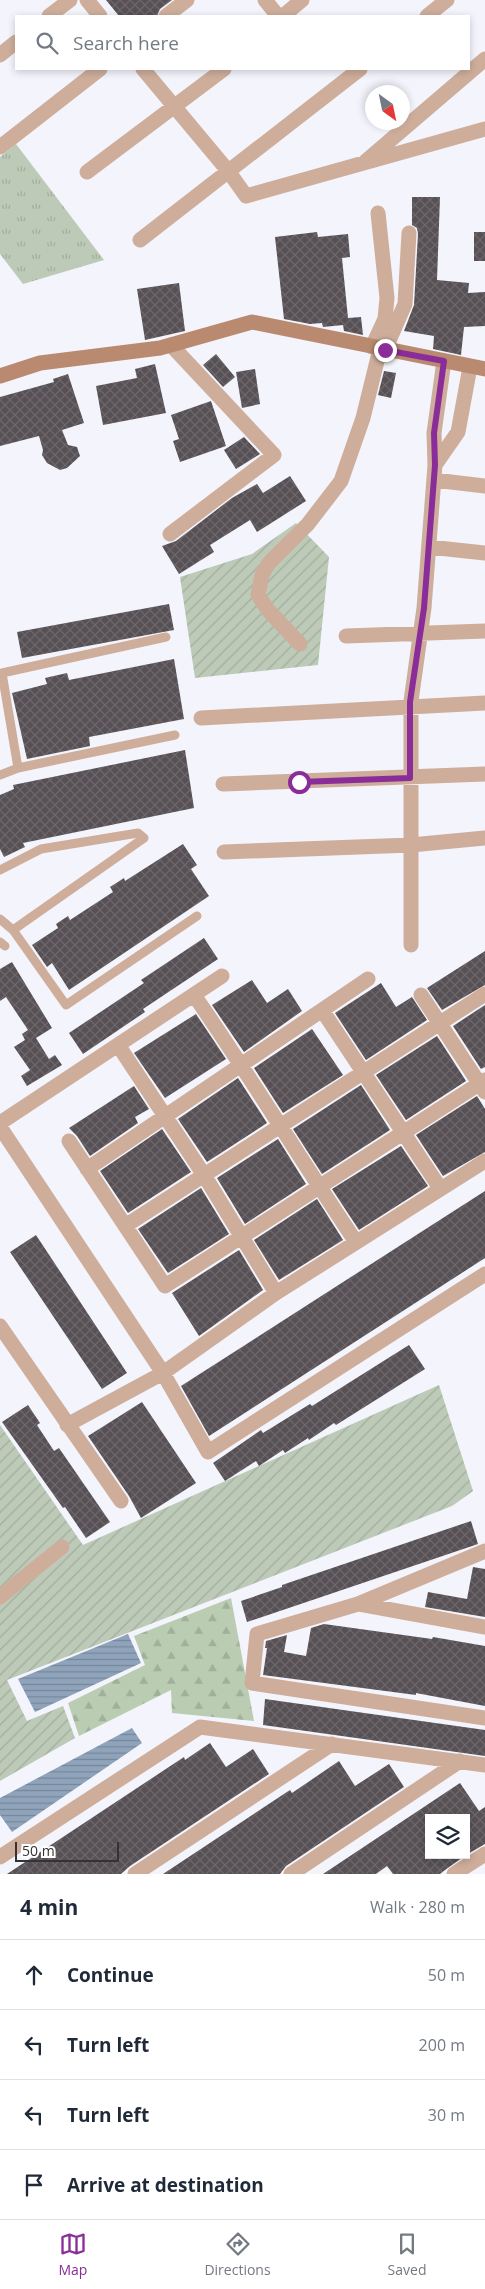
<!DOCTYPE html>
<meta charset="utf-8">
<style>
:root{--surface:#fff;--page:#f6f6f7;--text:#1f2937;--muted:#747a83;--line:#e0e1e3;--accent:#8a2d98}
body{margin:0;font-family:"Open Sans",sans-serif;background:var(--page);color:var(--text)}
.controls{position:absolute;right:15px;bottom:15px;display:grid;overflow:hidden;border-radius:0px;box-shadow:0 2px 8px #0003}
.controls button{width:45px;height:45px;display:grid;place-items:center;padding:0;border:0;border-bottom:1px solid var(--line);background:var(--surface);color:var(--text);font:25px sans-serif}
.compass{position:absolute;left:365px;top:85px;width:45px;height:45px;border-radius:50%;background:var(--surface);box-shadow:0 2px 8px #0003;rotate:147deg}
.scale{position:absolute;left:15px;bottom:12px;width:104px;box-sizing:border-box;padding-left:5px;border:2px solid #333336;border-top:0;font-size:14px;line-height:18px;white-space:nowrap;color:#333336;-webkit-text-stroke:4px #fff;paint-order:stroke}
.stop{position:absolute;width:15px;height:15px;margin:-11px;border:4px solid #8a2d98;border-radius:50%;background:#fff}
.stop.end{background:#8a2d98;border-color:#fff;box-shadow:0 1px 5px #0008}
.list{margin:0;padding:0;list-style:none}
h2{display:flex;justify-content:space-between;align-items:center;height:65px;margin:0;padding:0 20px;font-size:21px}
h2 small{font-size:16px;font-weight:400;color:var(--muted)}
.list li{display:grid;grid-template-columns:32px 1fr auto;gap:15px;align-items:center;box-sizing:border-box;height:70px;padding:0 20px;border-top:1px solid var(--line)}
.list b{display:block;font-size:19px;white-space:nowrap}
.list em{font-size:16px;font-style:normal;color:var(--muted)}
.icon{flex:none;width:28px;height:28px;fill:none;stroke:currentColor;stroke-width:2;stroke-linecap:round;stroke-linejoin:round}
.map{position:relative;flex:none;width:485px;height:1874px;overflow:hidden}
.search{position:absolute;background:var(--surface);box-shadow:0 2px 8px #0003;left:15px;right:15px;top:15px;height:55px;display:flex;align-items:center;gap:12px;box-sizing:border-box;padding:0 18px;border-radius:0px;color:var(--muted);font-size:19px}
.sheet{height:345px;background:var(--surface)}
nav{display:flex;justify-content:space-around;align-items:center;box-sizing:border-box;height:70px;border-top:1px solid var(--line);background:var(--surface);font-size:14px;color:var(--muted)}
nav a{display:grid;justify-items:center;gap:2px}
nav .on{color:var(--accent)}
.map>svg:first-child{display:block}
.grass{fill:url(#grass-tufts)}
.forest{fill:url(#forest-firs)}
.garden{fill:url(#garden-furrows)}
.water{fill:url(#water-rules)}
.building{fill:url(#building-cross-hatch)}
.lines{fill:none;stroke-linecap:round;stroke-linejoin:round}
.lane{stroke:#cead9b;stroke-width:9}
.street{stroke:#cead9b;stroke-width:15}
.secondary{stroke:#b98a6f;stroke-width:15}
.route{stroke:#8a2d98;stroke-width:6}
</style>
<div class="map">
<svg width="485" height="1874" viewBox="0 0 485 1874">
<defs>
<pattern id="grass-tufts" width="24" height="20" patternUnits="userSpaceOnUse" patternTransform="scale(1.25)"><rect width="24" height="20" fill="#bccab7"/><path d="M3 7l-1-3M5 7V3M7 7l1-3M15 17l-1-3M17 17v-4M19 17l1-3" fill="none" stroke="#a2ae9e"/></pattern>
<pattern id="forest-firs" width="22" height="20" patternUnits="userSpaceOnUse" patternTransform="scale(1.25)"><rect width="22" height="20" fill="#bacdb3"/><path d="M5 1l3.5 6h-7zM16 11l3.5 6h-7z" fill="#a0b09b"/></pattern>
<pattern id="garden-furrows" width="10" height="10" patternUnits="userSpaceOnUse" patternTransform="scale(1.25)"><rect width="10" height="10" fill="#bccab7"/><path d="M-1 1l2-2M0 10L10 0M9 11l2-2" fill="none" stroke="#a2ae9e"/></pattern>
<pattern id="water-rules" width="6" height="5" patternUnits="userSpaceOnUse" patternTransform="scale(1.25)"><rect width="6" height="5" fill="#8fa4bb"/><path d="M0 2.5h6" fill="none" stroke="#758699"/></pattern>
<pattern id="building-cross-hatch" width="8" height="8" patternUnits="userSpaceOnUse" patternTransform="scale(1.25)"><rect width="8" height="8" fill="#575054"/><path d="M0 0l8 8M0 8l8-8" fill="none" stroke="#6c676a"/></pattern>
</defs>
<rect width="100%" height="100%" fill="#f3f4fc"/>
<path class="grass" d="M16 144 104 260 23 284 0 254V157Z"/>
<path class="forest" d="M231 1598 254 1721 172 1713 171 1690 79 1736 68 1703 145 1665 134 1636Z"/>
<path class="garden" d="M296 523 329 557 318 665 195 678 180 577 252 554Z
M439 1385 473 1491 452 1506 7 1680 27 1721 63 1706 75 1738 0 1781V1425L83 1545Z"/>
<path class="water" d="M128 1634 141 1663 35 1712 18 1679Z
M132 1728 142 1743 12 1832 0 1815V1798Z"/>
<path class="building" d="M106 0H172L160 9 157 16H119Z
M412 197H440L437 280 469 283 468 293 485 292V326L464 327 461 355 433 349 434 336 404 331 414 305 418 234 417 228 412 225Z
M317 232 318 237 348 234 350 257 342 258 348 318 361 317 363 335 344 331 343 325 323 327 322 323 310 324 284 319 275 237Z
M474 232H485V261H474Z
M179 283 185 331 145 340 137 289Z
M216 354 235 377 223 387 203 365Z
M155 364 166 413 103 425 96 386 137 378 135 369Z
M255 369 260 404 242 408 236 372Z
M384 371 396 373 391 398 378 395Z
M68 374 84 423 62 430 68 445 77 447 80 456 67 468 60 470 47 463 42 455 43 450 39 436 0 446V397L54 382 53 379Z
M211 401 226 446 180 462 173 441 179 439 171 415Z
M244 437 260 454 236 469 224 450Z
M290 476 306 501 257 532 250 520 210 545 214 552 179 574 162 546 176 541 232 498 257 484 263 493Z
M169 604 174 630 22 658 17 632Z
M174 659 184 719 89 737 90 746 27 759 12 693 47 684 45 678 67 673 69 680Z
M185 750 194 808 23 843 25 847 4 857 0 849V795L14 789 13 785Z
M183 844 197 865 191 869 209 896 69 990 52 963 47 967 32 945 58 928 56 924 68 916 70 920 113 892 110 887 124 878 125 881Z
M204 938 218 959 143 1009 145 1012 83 1054 69 1033 144 983 141 980Z
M485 951V985L442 1010 427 988Z
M12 962 52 1028 36 1038 49 1059 55 1055 62 1065 27 1086 21 1076 30 1070 14 1047 25 1040 22 1034 28 1030 6 997 0 1001V969Z
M252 980 267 1003 288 989 302 1011 244 1052 212 1005Z
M381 983 396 1007 412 997 427 1020 366 1060 335 1013Z
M485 1005V1067L481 1069 453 1026Z
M196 1014 226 1059 165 1098 134 1053Z
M312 1029 343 1075 283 1113 254 1068Z
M437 1036 466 1081 406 1120 376 1075Z
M238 1078 267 1123 207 1162 178 1119Z
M361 1085 390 1130 322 1174 293 1129Z
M134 1086 149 1109 135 1117 138 1123 90 1156 77 1136 69 1128Z
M477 1096 485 1109V1152L443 1176 416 1135Z
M162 1129 191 1172 128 1213 100 1171Z
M278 1139 306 1184 245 1224 217 1178Z
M401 1146 428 1186 359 1230 332 1189Z
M201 1188 229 1234 168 1273 138 1229Z
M485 1191V1258L209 1436 181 1386Z
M317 1199 343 1240 279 1280 254 1240Z
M36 1235 127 1373 102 1389 10 1252Z
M239 1250 263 1290 199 1336 172 1293Z
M409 1345 425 1369 336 1425 334 1423 309 1440 308 1438 285 1453 283 1450 259 1466 256 1461 225 1481 213 1463 261 1430 263 1433 310 1404 312 1406Z
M142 1402 196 1483 141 1518 129 1496 88 1436Z
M28 1405 40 1423 37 1425 54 1451 59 1448 110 1522 86 1538 65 1507 63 1508 2 1422Z
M471 1521 478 1544 247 1622 241 1601 282 1587V1585Z
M473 1567 485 1569V1617L425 1607 428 1592 467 1599Z
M324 1624 432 1639 433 1637 485 1646V1706L416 1693V1695L263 1675 267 1648H265L266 1641 287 1635 284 1652 306 1656 311 1628Z
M265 1699 485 1730V1756L263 1725Z
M210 1743 226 1767 253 1749 269 1774 130 1866 121 1874H7L184 1757 185 1760Z
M339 1761 355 1786 389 1764 404 1787 286 1866 280 1874H163L290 1790 292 1793Z
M460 1783 479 1811 485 1807V1844L466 1855V1818H429V1855H466L445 1870 440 1874H393L387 1866 376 1874H323Z"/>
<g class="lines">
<path class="lane" d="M18 768 2 673 166 637
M0 775 18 768 175 735
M0 870 41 849 138 833 144 838 13 930
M0 919 13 930 66 1005 197 916
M0 942 5 946"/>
<path class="street" d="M87 0 100 16
M265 0 278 16
M49 16 70 0
M166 16 187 0
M283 16 302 0
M427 16 447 0
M0 55 16 42
M143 69 229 172 246 196 485 129
M0 147 100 69
M366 161 485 59
M87 172 224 69
M140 240 360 69
M372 347 385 319 387 298 378 213
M385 350 405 304 409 233
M444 361 434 433 435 465 458 432 470 367
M434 480 485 486
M170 534 274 455 171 345
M429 547 485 553
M346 636 485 631
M300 644 268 610 258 595 262 575 269 563 308 524 341 481 363 418 380 349
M201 718 485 703
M223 784 485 774
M224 852 411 845 485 838
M411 945V701L424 608 435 465
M194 995C250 1076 301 1160 356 1242
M421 995 485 1092
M322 1010 440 1188
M118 1045 204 1175 276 1293
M0 1123 222 976
M0 1127 163 1373 208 1452 485 1274
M69 1141 165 1286 485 1080
M87 1169 368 979
M125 1226 485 994
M0 1326 121 1501
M67 1425 163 1373 276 1293 485 1161
M485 1551 358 1604 257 1634 252 1683 485 1718
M0 1597 62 1547
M359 1604 485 1627
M0 1857 200 1727 485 1765
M135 1874 332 1744
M291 1874 460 1761
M454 1874 485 1854"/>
<path class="secondary" d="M0 376 40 363 160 348 252 322 485 369"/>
</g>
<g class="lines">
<path class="route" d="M299 782 410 778V702L424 608 435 465 434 433 444 361 385 350"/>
</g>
</svg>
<div class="controls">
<button><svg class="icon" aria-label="layers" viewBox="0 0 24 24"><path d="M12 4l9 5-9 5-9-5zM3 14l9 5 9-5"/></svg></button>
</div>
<svg class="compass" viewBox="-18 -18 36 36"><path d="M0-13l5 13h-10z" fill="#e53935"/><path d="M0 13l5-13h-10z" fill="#747a83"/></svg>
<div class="scale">50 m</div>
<div class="stop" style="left:299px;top:782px"></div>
<div class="stop end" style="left:385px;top:350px"></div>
<div class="search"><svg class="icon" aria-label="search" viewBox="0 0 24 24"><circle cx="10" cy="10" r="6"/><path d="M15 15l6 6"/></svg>Search here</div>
</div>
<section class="sheet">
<h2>4 min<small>Walk · 280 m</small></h2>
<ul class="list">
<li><svg class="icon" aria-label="ahead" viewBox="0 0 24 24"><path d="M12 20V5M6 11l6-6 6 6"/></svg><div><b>Continue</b></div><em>50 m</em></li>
<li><svg class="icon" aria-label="left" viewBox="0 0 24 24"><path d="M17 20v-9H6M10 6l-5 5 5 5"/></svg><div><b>Turn left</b></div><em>200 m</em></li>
<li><svg class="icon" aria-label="left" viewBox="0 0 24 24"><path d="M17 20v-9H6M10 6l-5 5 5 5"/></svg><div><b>Turn left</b></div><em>30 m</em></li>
<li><svg class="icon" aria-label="arrive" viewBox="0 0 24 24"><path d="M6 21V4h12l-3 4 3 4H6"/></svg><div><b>Arrive at destination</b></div></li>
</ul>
</section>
<nav>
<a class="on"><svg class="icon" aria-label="map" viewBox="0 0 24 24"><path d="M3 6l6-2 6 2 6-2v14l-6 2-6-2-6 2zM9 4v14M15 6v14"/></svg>Map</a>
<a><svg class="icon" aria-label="directions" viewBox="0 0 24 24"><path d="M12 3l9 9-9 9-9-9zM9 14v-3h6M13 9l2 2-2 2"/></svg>Directions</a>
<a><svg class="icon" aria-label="saved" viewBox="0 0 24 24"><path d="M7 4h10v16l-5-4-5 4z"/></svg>Saved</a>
</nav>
